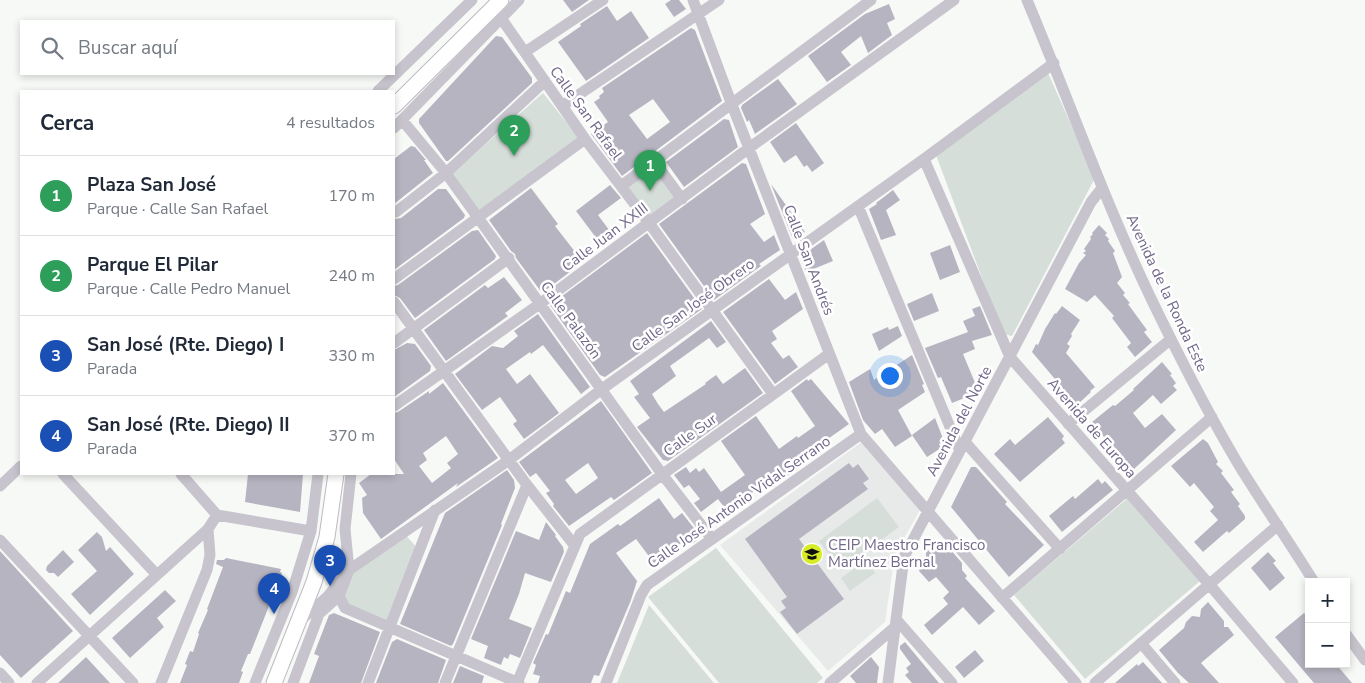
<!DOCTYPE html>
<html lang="es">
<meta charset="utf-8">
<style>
:root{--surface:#fff;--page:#f2f2f3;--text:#1f2937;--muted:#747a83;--line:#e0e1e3;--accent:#0f766e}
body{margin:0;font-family:"Nunito Sans",sans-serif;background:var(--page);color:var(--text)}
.controls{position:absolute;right:15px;bottom:15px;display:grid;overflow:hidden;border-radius:0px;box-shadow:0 2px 8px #0003}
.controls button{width:45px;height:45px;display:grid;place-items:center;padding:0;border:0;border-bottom:1px solid var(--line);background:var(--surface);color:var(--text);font:25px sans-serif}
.you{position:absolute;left:889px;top:375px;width:18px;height:18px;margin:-12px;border:4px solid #fff;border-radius:50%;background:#1a73e8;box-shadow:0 0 0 8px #1a73e833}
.badge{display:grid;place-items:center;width:32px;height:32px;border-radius:50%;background:var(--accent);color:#fff;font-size:16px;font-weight:700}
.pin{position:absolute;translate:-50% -41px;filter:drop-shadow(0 1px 2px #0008)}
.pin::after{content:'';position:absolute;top:26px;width:18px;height:15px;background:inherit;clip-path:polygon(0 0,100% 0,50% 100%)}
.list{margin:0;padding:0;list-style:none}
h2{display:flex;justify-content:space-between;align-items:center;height:65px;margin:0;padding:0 20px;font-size:21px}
h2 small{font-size:16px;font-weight:400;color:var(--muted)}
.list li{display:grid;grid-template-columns:32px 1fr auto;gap:15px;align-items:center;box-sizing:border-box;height:80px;padding:0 20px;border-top:1px solid var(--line)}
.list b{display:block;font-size:19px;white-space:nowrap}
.list p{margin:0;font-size:16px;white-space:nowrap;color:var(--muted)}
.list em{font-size:16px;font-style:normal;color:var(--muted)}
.icon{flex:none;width:28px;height:28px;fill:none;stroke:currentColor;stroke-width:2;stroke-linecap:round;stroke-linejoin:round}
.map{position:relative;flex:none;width:1365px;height:683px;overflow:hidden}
.search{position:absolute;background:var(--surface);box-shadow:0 2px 8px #0003;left:20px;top:20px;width:375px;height:55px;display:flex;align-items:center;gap:12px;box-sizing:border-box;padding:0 18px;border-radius:0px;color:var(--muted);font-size:19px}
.panel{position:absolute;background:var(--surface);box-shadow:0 2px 8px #0003;left:20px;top:90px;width:375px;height:385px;border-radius:0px}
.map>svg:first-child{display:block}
.built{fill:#e8eaea}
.green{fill:#d6deda}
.building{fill:#b7b4c1;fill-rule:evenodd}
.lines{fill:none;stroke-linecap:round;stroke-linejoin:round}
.major-casing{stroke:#bcbac2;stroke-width:17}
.minor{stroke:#c7c4cd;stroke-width:11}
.major{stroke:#fff;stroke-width:15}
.labels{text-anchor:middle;stroke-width:5;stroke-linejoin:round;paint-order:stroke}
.street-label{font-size:15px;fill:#726789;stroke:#fff}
.poi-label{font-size:15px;fill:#726789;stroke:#fff;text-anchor:start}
</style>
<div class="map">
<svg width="1365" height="683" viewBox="0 0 1365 683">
<rect width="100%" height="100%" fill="#f7f9f7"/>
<path class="built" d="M863 441 920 510 897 551 893 568 885 622 828 671 720 545Z"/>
<path class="green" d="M1048 73 1095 178 1012 336 1003 334 936 155Z
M543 93 579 138 479 211 453 173Z
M654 161 682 199 649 223 621 186Z
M1129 497 1200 581 1085 679 1014 595Z
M877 498 899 527 841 570 819 541Z
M403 532 419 550 389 627 345 608 339 596 349 570Z
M716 548 823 678 817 683H719L648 597Z
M866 560 875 573 850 591 841 578Z
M649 605 714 683H617Z"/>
<path class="building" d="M563 0H589L572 12Z
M671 0H679L686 9 674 17 665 4Z
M889 4 895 19 887 23 892 35 868 53 861 36 841 52 851 65 827 82 808 56 865 14Z
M607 6 617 21 631 11 649 38 586 81 558 42 581 26 580 24Z
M691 28 695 30 722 101 622 176 591 134 608 122 594 102 600 98 599 96 604 92 602 88ZM653 99 670 122 647 139 629 115Z
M496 36 502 37 532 78V83L448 161H446L419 123V119Z
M778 79 797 104 755 134 749 120 747 122 741 108 742 105Z
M724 119 729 120 738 147 684 187 666 162Z
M796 123 824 163 812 172 807 165 804 167 796 155 784 163 770 142Z
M411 146 415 147 426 160H424L433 173 394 204V159Z
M742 163 746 164 765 214 750 224 764 242 774 235 780 250 759 264 761 266 714 300 659 224Z
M771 184 805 232 794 240 792 237Z
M610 185 621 198 598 215 615 238 603 247 576 211Z
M531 188 558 224 555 226 583 262 542 293 516 258 515 254 511 251 489 220Z
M438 189H446L465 215 464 218 394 270V219L401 218Z
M893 190 900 200 886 210 896 235 881 240 869 209 877 204 876 203Z
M1099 225 1107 233 1105 235 1109 239 1108 241 1115 251 1113 253 1122 277 1117 283 1125 293 1123 295 1130 303 1128 304 1147 330 1144 332 1152 342 1135 357 1127 347 1131 343 1112 318 1114 316 1095 295 1087 302 1065 289 1079 263 1086 255 1083 253 1086 251 1084 249 1091 239 1090 237 1093 234 1092 233Z
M478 230 496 256 495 259 415 318 400 298 394 295V286L398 285 472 231Z
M647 233 702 309 605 377 600 375 550 305Z
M824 240 833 261 806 272 800 257Z
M950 245 960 272 940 280 930 253Z
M504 277 522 300 505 313 508 316 446 361 424 330 485 285 488 288Z
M769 279 785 300 796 292 803 309 772 331 777 339 771 343 783 359 789 355 798 367 775 384 723 312Z
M932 293 939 311 914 321 907 304Z
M980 306 992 335 972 341 975 349 963 354 976 385 969 388 972 395 952 403 941 377 938 378 925 348 968 332 963 321 975 316 972 309Z
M1062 306 1080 320 1071 334 1072 336 1067 344 1070 346 1066 353 1095 387 1090 391 1091 392 1077 405 1032 352 1036 344 1038 345 1045 329 1055 313 1056 314Z
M538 314 590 387 581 394 543 345 531 354 530 352 506 369 517 384 530 374 559 413 524 439 513 424 517 421 500 397 482 410 455 374 492 346 503 348 518 336 514 331Z
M711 321 726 342 717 348 709 338 670 366 676 376 652 394 658 404 664 412 706 384 705 383 716 375 723 384 745 368 763 393 668 461 663 460 637 427 650 418 634 397 639 394 630 381Z
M898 326 902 336 879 351 872 334 888 327 889 330Z
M407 343 415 344 431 366 430 371 394 397V350Z
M912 355 924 384 922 385 925 392 898 410 912 436 895 447 882 429 875 434 863 420 849 382 870 369 874 380Z
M1162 362 1172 374 1170 375 1176 383 1173 386 1177 390 1161 404 1153 395 1133 413 1145 428 1162 414 1176 430 1134 469 1112 447 1092 422 1113 405 1115 406 1134 390 1133 389Z
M807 379 808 381 811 379 849 424 808 453 812 458 779 482 775 476 727 511 718 499 701 512 694 503 700 499 689 485 684 488 674 475 686 467 690 473 696 468 699 472 704 468 721 492 745 475 721 441 756 416 779 449 797 436 798 438 815 426 791 391Z
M443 383 498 458 456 487 458 483 381 539 363 513 362 498 367 495 359 483 371 474H404L394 459V413L398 412 429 391V394ZM446 436 458 454 447 463 451 468 432 483 419 466 427 460 423 453Z
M601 401 652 473 614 500 611 497 569 526 553 506 554 504 546 493 550 491 536 473 530 477 519 462ZM588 463 598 478 576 494 565 480Z
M1048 417 1064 436 1062 439 1065 443 1020 482 994 454 1010 439 1015 445Z
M935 418 944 441 939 444 941 448 927 457 912 435Z
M1203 439 1208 443 1218 462 1216 464 1223 471 1221 473 1234 490 1231 492 1240 504 1238 506 1245 516V519L1229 533 1227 531 1203 552 1194 542 1218 520 1210 511 1214 507 1194 483 1190 487 1171 466Z
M849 463 853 468 858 464 869 479 863 483 868 489 799 539 844 599 797 634 780 612 786 608 781 601 787 597 745 539Z
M971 467H976L1007 502 1005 504 1044 545 1009 577 951 507Z
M507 470 514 480 515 488 501 524 502 525 453 644 451 646 400 624 445 513Z
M248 474H303L300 512 245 502Z
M1098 479 1102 484 1105 481 1113 490 1062 532 1049 516 1073 496 1075 499Z
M659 498 674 519 682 513 701 537 692 544 688 538 654 563 636 539 616 553 637 581 631 600 599 676 594 675 591 683H538L540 676 533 674 536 665 533 663 546 634 548 635 566 591 570 593 590 544 618 524 620 526Z
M546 522 556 535 555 536 563 547 564 552 551 582 525 573 519 594 509 619 532 628 520 658 510 654 508 659 504 657 501 665 484 658 488 646 471 639 516 531 539 540Z
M97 532 102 537 106 551 110 547 134 574 90 615 71 594 97 571 78 550Z
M944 542 962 563V570L967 576 965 578 995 611 979 625 963 607 932 635 924 625 948 604 943 598 949 592 936 577 929 582 919 571 921 565 926 561V548L931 553Z
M63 550 74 562 58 577 54 573H49L46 570 47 566Z
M0 551 73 631 21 678 0 655Z
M1268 552 1276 561 1273 563 1285 578 1270 591 1251 568Z
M226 558 281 569 280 572 282 573 250 654H248L241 671 243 672 239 683H180L187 665 185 664 190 651 193 652 199 634 198 633 208 610 207 609 223 567 216 564 217 560H224Z
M165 590 176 601 157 618 164 627 130 658 112 638Z
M1208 602 1224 621V627H1228L1234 635 1201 663 1219 683H1189L1178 673 1159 650 1184 628 1186 622 1192 616 1200 617 1201 609Z
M334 613 380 632 361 683H309L319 656 314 654 329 615Z
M1304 613 1309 618V664H1336L1352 683H1314L1275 637Z
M397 639 446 660 438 683H376L392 642Z
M905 642 939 683H912L905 675 909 672 906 668 911 664 900 649V646Z
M975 650 984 661 964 678 955 667Z
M86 657 110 683H58Z
M871 657 879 667 877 683H856L850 676Z
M1143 662 1162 683H1115L1137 664 1138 666Z
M460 666 484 676 482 683H453Z"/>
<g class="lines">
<g class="major-casing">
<path id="major" d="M394 106 501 0
M274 683 314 582 327 537 336 474"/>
</g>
<path class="minor" d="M693 0 732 105 861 434 1076 683
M1027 0C1072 107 1110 217 1162 321 1186 370 1212 420 1240 467 1264 506 1290 543 1314 582
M501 18 585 139 649 223 773 394
M525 52 603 0
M378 91 472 0
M562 106 719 0
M402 120 446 173 662 474 712 539
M394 128 519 0
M924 159 1010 357 1209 584 1293 683
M654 161 682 199
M621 186 871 0
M858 206 960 451
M394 212H396L446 173 545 81
M394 279 585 139
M394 302 527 485 575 546
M394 343 509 258
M394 406 541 303 749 148 954 0
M1068 424 1171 339
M965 442 1060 549
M63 474 157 575
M181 474 217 515 311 531
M0 486 21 466
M0 540 133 683
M339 596 345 608 519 683
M1002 598 1212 417
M896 619 952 683
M300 621 328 596 349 570 509 460 602 389 924 159 1054 63
M1346 634 1365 660
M1141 643 1175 683
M0 673 9 683
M37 683 208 529 217 515
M161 683 207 570 210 555 208 529
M255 683 292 592 311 531 318 474
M293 683 319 614 339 596 349 570 345 529 351 474
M368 683 435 510
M445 683 527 485
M517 683 580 534 829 354
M606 683 641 595 647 585 861 434
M830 683 895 627
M888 683 904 557 1091 202 1102 188
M1095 683 1278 525"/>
<use href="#major" class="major"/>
</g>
<defs>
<g id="school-disc" transform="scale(1.125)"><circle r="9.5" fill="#d7ec24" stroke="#fff"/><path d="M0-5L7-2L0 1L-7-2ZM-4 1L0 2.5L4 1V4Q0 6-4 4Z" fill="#111"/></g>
</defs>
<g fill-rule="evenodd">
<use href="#school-disc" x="812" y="554"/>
</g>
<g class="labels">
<g class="street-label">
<text transform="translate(586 113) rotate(54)" y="5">Calle San Rafael</text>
<text transform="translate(605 237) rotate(-37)" y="5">Calle Juan XXIII</text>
<text transform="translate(809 260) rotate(69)" y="5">Calle San Andrés</text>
<text transform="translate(1167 293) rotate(65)" y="5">Avenida de la Ronda Este</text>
<text transform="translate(693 305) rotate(-36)" y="5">Calle San José Obrero</text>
<text transform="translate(571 320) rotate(54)" y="5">Calle Palazón</text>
<text transform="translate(959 421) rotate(-62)" y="5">Avenida del Norte</text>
<text transform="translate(1092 428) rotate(49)" y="5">Avenida de Europa</text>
<text transform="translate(690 435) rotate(-36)" y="5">Calle Sur</text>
<text transform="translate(739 502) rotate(-35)" y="5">Calle José Antonio Vidal Serrano</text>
</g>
<g class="poi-label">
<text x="828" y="550">CEIP Maestro Francisco<tspan x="828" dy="17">Martínez Bernal</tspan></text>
</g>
</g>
</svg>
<div class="controls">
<button>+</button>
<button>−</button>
</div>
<div class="you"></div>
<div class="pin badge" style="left:650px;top:191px;background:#2e9e5b">1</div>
<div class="pin badge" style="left:514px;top:156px;background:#2e9e5b">2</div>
<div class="pin badge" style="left:330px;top:586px;background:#1a4fb4">3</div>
<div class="pin badge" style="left:274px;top:614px;background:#1a4fb4">4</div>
<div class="search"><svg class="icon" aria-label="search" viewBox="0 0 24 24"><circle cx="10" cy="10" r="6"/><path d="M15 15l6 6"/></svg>Buscar aquí</div>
<section class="panel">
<h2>Cerca<small>4 resultados</small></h2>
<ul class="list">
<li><span class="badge" style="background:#2e9e5b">1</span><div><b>Plaza San José</b><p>Parque · Calle San Rafael</p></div><em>170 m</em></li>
<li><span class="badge" style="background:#2e9e5b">2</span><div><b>Parque El Pilar</b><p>Parque · Calle Pedro Manuel</p></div><em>240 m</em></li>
<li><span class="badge" style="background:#1a4fb4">3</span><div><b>San José (Rte. Diego) I</b><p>Parada</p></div><em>330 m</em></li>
<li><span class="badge" style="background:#1a4fb4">4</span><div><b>San José (Rte. Diego) II</b><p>Parada</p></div><em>370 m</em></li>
</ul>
</section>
</div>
